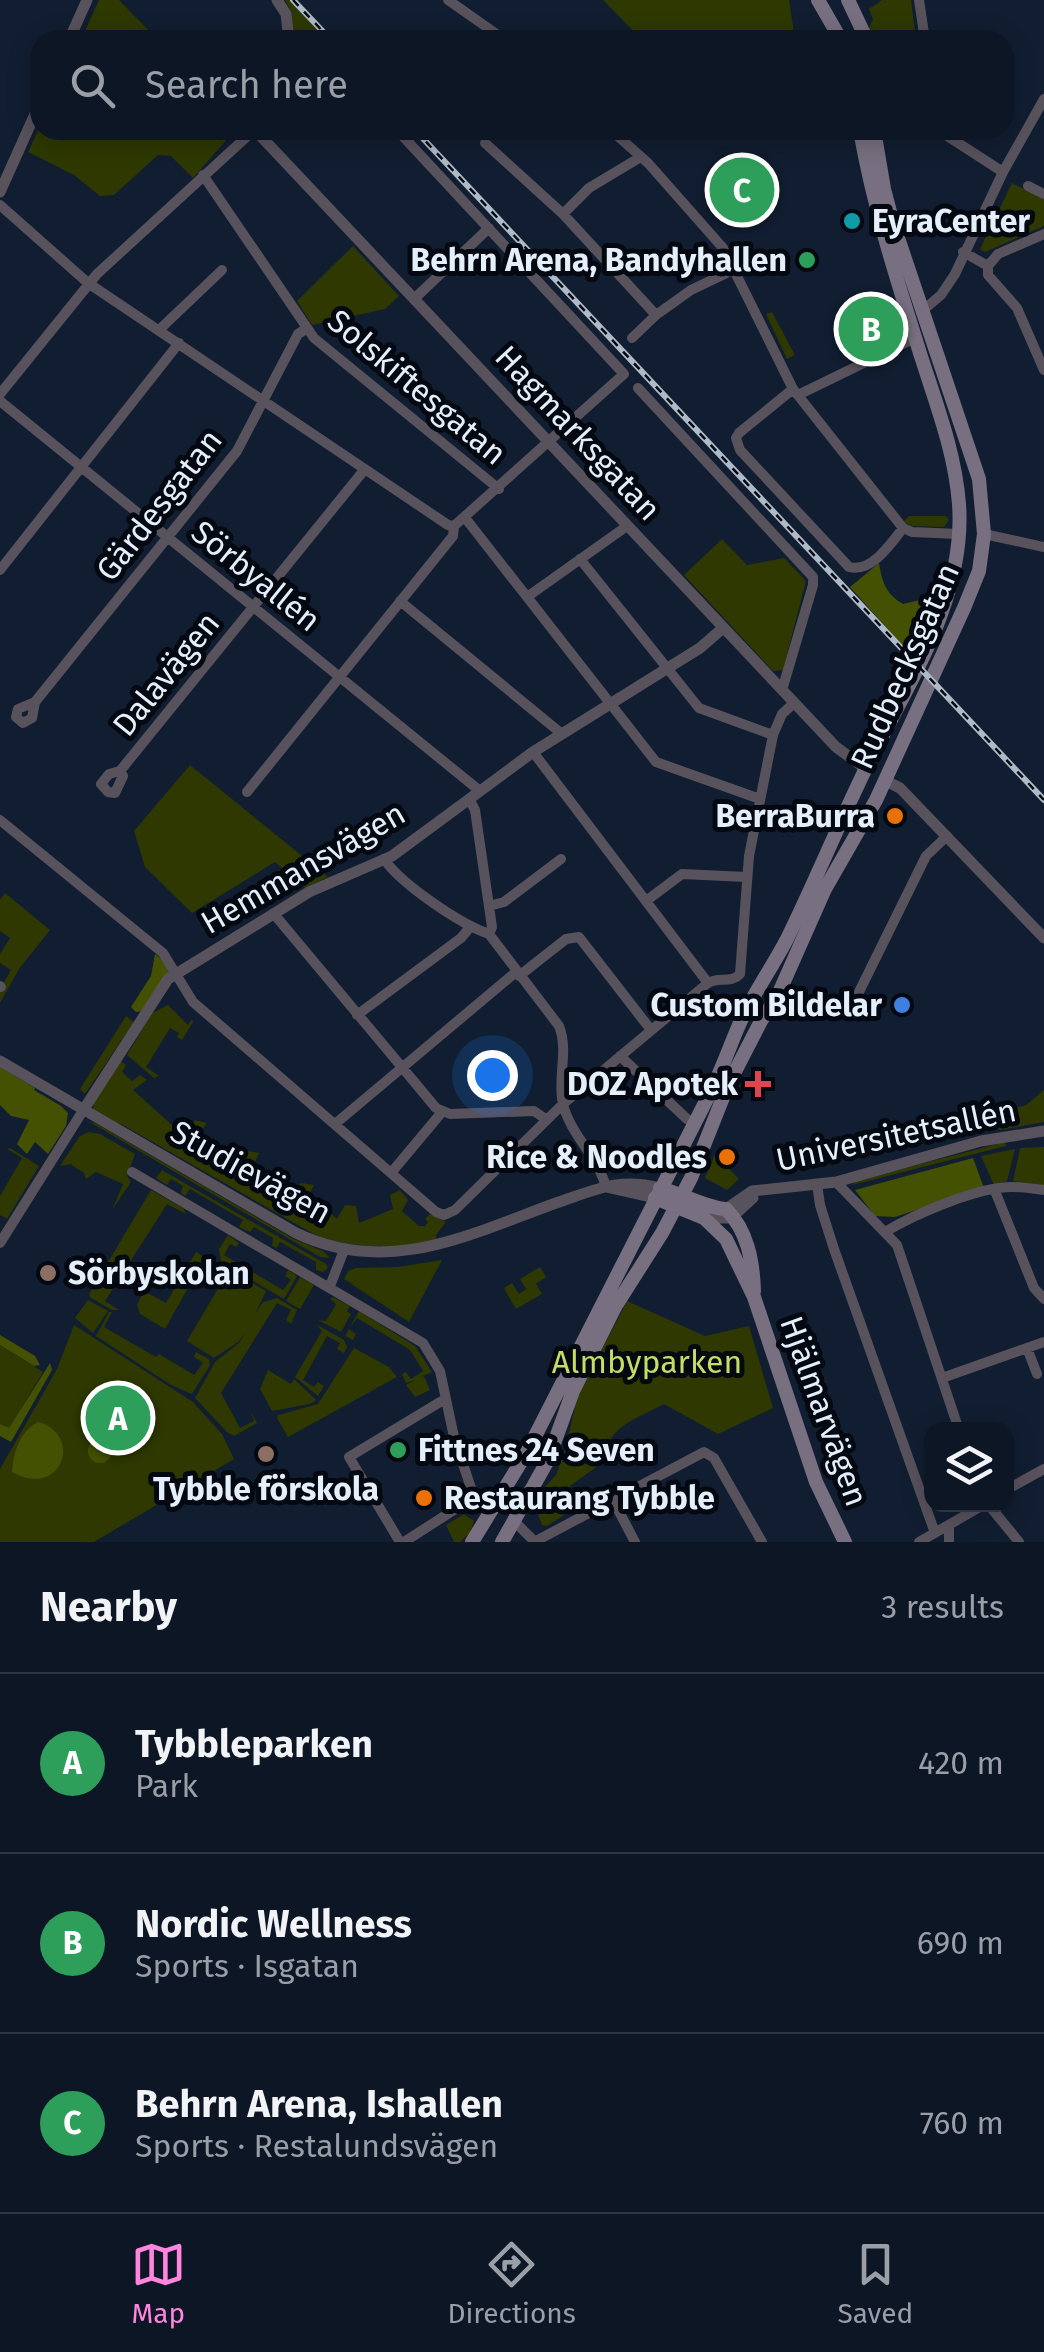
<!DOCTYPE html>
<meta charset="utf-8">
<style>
:root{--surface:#0d1625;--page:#1b2332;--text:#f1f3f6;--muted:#9a9fa7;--line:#2d3542;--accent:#ff85de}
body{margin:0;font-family:"Fira Sans",sans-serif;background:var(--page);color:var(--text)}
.controls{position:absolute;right:30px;bottom:30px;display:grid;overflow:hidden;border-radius:20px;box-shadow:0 5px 25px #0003}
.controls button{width:90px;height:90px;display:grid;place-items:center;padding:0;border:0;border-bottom:2px solid var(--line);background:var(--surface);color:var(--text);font:50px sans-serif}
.you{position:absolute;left:492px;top:1075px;width:35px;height:35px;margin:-25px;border:8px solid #fff;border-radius:50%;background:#1a73e8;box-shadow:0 0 0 15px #1a73e833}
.badge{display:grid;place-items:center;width:65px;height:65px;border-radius:50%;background:var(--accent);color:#fff;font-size:32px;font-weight:700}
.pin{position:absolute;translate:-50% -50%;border:5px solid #fff;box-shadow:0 2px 10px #0006}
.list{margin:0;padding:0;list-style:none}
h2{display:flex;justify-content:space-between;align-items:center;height:130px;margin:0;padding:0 40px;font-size:42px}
h2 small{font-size:32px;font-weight:400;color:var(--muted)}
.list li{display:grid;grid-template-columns:65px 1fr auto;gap:30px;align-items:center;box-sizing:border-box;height:180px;padding:0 40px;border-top:2px solid var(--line)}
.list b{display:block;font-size:38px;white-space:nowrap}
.list p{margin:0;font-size:32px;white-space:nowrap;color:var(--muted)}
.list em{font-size:32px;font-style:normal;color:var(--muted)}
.icon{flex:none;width:55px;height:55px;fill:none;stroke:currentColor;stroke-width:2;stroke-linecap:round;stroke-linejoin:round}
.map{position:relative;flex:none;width:1044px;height:1542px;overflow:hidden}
.search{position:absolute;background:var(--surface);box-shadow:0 5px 25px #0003;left:30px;right:30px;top:30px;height:110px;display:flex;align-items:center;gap:25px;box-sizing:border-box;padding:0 35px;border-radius:30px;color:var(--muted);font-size:38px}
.sheet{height:670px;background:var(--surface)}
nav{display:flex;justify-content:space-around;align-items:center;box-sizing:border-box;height:140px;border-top:2px solid var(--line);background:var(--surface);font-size:28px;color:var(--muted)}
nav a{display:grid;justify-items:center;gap:5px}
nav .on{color:var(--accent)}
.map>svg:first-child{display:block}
.green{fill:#2e3800}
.forest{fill:#445102}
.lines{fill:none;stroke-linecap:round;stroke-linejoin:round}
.minor{stroke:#58525d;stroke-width:10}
.tertiary{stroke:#58525d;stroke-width:11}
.secondary{stroke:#787080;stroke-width:14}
.rail-casing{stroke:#afbac8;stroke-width:6}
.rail{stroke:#040810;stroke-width:2.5;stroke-dasharray:8;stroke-linecap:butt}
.culture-dot{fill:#0f9aa8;stroke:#040810;stroke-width:4}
.leisure-dot{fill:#2e9e5b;stroke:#040810;stroke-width:4}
.food-dot{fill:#e8710a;stroke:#040810;stroke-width:4}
.shop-dot{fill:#3f7fe0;stroke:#040810;stroke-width:4}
.health-dot{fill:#e0444e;stroke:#040810;stroke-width:4}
.education-dot{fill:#8d6e63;stroke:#040810;stroke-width:4}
.labels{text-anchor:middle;stroke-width:10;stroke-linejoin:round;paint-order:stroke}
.poi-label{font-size:32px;font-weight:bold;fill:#e5effc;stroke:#040810;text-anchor:end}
.street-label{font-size:32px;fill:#e5effc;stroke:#040810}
.park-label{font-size:32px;fill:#c3dd65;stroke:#040810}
</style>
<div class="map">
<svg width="1044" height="1542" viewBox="0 0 1044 1542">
<rect width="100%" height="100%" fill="#111e31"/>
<path class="green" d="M99 0H119L158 40H81Z
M285 0H290L327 40H293L291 11Z
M603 0H789L795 39 642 40Z
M882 0H911L916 40H871L868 30 873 19 869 9Z
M40 126V130H235L193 178 171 156 158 155 114 195 100 196 74 175 28 152Z
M1012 183 1044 199V226L985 252 980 249Z
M353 246 399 296 385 309 312 325 297 301Z
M772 312 795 355 787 359 766 314Z
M909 516H946L949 520 944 527 912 526 903 522Z
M722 539 747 565 784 558 806 581 783 670 773 671 684 575Z
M190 765 328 877 305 888 275 862 192 913 145 867 134 831Z
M5 893 50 930 19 969 0 1003V989L11 970 0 963V954L10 938 0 931V900Z
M168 1005 188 1025 192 1019 193 1022 182 1040 177 1037 179 1033 170 1028 146 1067 159 1076 154 1078 127 1055 152 1013Z
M126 1016 134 1022 85 1094 80 1089Z
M119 1060 126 1065 122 1072 132 1081 140 1075 147 1080 133 1090 183 1135 195 1120 207 1123 199 1134 234 1163 242 1150 259 1153 254 1165 289 1195 301 1183 314 1185 309 1195 337 1219 345 1205 356 1206 359 1223 393 1209 390 1195 400 1190 408 1200 402 1211 419 1226H425L428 1222 425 1219 430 1214 446 1222 436 1235 437 1245C396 1248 359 1249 319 1237L121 1124 104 1120 94 1112 93 1103Z
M1044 1090V1122L1000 1130 992 1122 998 1113 1026 1105Z
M88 1121 97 1124 294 1239 323 1251 330 1258 320 1257Z
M88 1132 100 1134 135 1154 127 1176 131 1182 112 1210 123 1184 96 1172 86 1179 84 1173 70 1164 60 1166 79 1137Z
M1005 1142 1006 1146 852 1185 855 1181Z
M1044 1147V1186L1013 1181 1020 1148Z
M10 1148 39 1166 7 1219 0 1215V1196L22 1158 7 1149Z
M1015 1149 1007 1181 994 1185 981 1156Z
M715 1154 739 1179 727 1190 705 1178Z
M162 1170 326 1264 328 1268 323 1272 316 1270V1262L280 1242 277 1248 272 1246 273 1238 254 1227 250 1232 239 1227 243 1220 190 1189 185 1196 181 1193 183 1186 171 1179 167 1185 156 1178Z
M151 1190 183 1208 186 1214 167 1204 105 1301 119 1310H112L91 1298 89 1294Z
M228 1235 239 1243 237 1247 230 1244 224 1255 283 1290 291 1280 285 1276 288 1270 297 1276 284 1299 221 1262 219 1249Z
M196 1252 217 1265 215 1270 202 1263 165 1329 140 1314 137 1305 144 1291 166 1303Z
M442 1260 409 1322 344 1279 348 1271 356 1268 398 1267Z
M540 1267 546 1277 536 1284 542 1294 516 1309 504 1288 512 1283 519 1294 526 1289 520 1279Z
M229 1270 266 1291 255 1314 263 1302 277 1298 297 1310 291 1324 286 1320 291 1310 277 1303 221 1393 240 1428 254 1421 251 1412 257 1423 234 1436 227 1432 195 1398 215 1362 239 1343 245 1333 238 1342 214 1358 187 1341Z
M300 1277 314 1285 300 1309 286 1301Z
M333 1297 350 1306 347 1311 351 1314 341 1332 318 1320 326 1321 336 1304 330 1299Z
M88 1300 108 1311 93 1333 75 1318Z
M627 1301 705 1336 749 1326 773 1408 718 1434 664 1404C633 1421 608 1425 602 1463L570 1486 575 1508 547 1526 542 1525 535 1507 540 1492 556 1475 564 1454 577 1398Z
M359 1311 415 1346 432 1372 418 1378 424 1376 430 1390 415 1397 406 1385 415 1380 406 1383 402 1374 406 1372 411 1379 423 1371 410 1350 357 1318 349 1329 356 1334 353 1340 345 1336Z
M109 1312H112L104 1327 156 1357 159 1354 194 1375 203 1363 194 1357 196 1352 209 1359 210 1365 192 1394 171 1385 96 1336Z
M316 1324 344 1340 347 1347 344 1353 337 1349 340 1343 327 1336 303 1380 314 1387 318 1382 324 1386 318 1396 295 1377 322 1331Z
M74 1325 193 1402 222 1434 234 1459 94 1542H0V1469L57 1369Z
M0 1345 43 1372 9 1429 0 1424Z
M354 1348 389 1367 397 1377 288 1437 277 1418 278 1415 318 1404Z
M268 1370 291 1384 294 1379 316 1400 310 1404 272 1411 260 1389Z
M464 1514 474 1521 470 1533 460 1542H454L446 1525Z"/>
<path class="forest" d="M879 563C882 582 886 594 903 604L924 599 943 581 928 622 911 655 850 587Z
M155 954 163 960 169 972 142 1011 136 1012 131 1007 151 976Z
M0 1067 35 1088 34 1090 61 1106 68 1113 66 1126 48 1154 35 1142 27 1154 17 1144 29 1120 11 1116 0 1105Z
M973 1158 984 1188 895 1217 875 1216 855 1190Z
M0 1335 35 1356 40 1365 34 1366 0 1345Z
M50 1363 52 1370 11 1442 0 1436V1424L9 1428Z
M38 1422C84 1434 62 1500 12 1472 13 1453 20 1431 38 1422Z
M88 1451a12 12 0 1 1 24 0a12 12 0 1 1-24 0Z"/>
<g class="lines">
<path class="minor" d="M448 0 505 40
M919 0 925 40
M611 130 648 163 723 248 793 389 903 528 912 532 958 534
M938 130 1003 172
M485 143 563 214 656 315
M203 175 314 338 499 489
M1028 186 1044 194
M0 205 88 283 448 525 454 526
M563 214 589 188 639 158
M963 252 988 266
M988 266V275L1017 308 1044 370
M988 266 998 254 1044 234
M414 299 489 228
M922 311 941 295 955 274 1003 172 1044 99
M159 330 222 270
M632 338 656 315 691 290 735 269
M638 388 813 577V585L782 690
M793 389 739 433 736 438 740 450 849 567C871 573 891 544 903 528
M0 394 97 274 254 130
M798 395 915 338
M0 401 480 791
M466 519 656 762 760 799
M984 534 1044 547
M580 559 699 708 773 735
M0 570 179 343
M527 597 627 526
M400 601 562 734
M35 702 32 718 23 723 16 717 18 709 35 702 237 451 298 334 307 328
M533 752 708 983
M120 771 123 776 115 793 108 792 101 784 109 774 120 771 365 469
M247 792 453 536 454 526 624 374 397 130
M469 799 475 810 492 927 489 934 559 1026C569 1051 557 1078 563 1104 570 1134 598 1157 606 1187
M0 820 163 953 193 1002 436 1212 444 1215 455 1210 563 1104 708 983C718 976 731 984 740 974L749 856 773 735 782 714 794 703
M384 859C401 884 460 924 489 934
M646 901 682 874 746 877
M489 906 504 902 561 859
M274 914 436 1108 450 1114 534 1111 547 1120
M519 976 566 939 579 937 651 1030
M0 986 1 987
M858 994 926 856 947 836
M357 1015 461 938 471 926
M620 1056 687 1119
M335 1124 516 972
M132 1172 423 1343 440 1371 454 1437 474 1497
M391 1173 442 1112
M836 1182 897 1245 959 1430
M817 1184 820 1205 834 1249 935 1533
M995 1191 1034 1288 1044 1299
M885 1232C915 1214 977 1187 1012 1187 1023 1187 1034 1189 1044 1190
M0 1243 84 1109
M330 1286 344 1250
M1027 1348 1037 1374
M942 1378 1044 1342
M1006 1490 1044 1469
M613 1500 635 1542
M988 1504 1019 1542
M515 1522 534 1541
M949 1526V1542
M400 1542 349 1457 445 1399
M404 1542 474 1497
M534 1542 704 1452 714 1458 762 1542
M919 1542 985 1504"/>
<path class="tertiary" d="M277 0 286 14 289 40
M69 40 87 0
M255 130 836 747 866 769
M0 192 40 103
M886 781 900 788 1044 938
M0 1061 296 1233C388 1277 468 1235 556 1203 595 1190 618 1177 660 1188
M84 1109 168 979 309 892 392 856 533 752 700 648 723 628
M606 1187 655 1198
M726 1209 752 1191 836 1182 981 1141 1044 1131
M705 1218H731L753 1198"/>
<path class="secondary" d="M818 0 841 40
M848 0 867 40
M660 1188C679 1193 710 1209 726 1209
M655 1198 704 1218 726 1239 754 1297 816 1482 845 1542
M726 1209C748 1231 753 1262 754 1291
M472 1542 527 1452 709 1095C721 1072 729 1048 739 1025 752 995 772 968 787 939 815 882 839 823 867 766 907 685 966 599 959 504 955 451 935 401 919 350 896 277 873 205 860 130
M502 1542 548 1460 573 1391 615 1307 662 1233 691 1178 728 1085 761 1021 778 995 825 889 876 800 964 608 979 571 984 534 979 479 893 223 884 189 874 130"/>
<g class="rail-casing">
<path id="rail" d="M293 0 331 40
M415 130 1044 800"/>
</g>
<use href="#rail" class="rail"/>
</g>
<circle class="culture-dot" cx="852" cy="221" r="10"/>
<g class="leisure-dot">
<circle cx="807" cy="260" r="10"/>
<circle cx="398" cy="1450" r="10"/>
</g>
<g class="food-dot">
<circle cx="895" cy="816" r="10"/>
<circle cx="727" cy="1157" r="10"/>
<circle cx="424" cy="1498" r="10"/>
</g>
<circle class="shop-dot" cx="902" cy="1005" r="10"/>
<path class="health-dot" d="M753 1069h10v10h10v10h-10v10h-10v-10h-10v-10h10z"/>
<g class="education-dot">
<circle cx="48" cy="1273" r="10"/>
<circle cx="266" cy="1454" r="10"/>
</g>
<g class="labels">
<g class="poi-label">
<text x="872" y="232" text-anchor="start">EyraCenter</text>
<text x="787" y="271">Behrn Arena, Bandyhallen</text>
<text x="875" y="827">BerraBurra</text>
<text x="882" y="1016">Custom Bildelar</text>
<text x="738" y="1095">DOZ Apotek</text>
<text x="707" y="1168">Rice &amp; Noodles</text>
<text x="68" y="1284" text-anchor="start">Sörbyskolan</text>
<text x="418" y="1461" text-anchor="start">Fittnes 24 Seven</text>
<text x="266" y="1500" text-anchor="middle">Tybble förskola</text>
<text x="444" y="1509" text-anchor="start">Restaurang Tybble</text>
</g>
<g class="street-label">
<text transform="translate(417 387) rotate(40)" y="11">Solskiftesgatan</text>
<text transform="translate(578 433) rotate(47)" y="11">Hagmarksgatan</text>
<text transform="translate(159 505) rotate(-52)" y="11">Gärdesgatan</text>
<text transform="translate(256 576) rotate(39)" y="11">Sörbyallén</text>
<text transform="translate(905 666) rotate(-66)" y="11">Rudbecksgatan</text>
<text transform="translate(166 674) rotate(-51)" y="11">Dalavägen</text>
<text transform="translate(303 868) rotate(-30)" y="11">Hemmansvägen</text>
<text transform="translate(896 1135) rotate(-12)" y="11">Universitetsallén</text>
<text transform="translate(251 1172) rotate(29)" y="11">Studievägen</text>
<text transform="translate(824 1411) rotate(70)" y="11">Hjälmarvägen</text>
</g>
<g class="park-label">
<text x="647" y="1373">Almbyparken</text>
</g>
</g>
</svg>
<div class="controls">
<button><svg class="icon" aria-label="layers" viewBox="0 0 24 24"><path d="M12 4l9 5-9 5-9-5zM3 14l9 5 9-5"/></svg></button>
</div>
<div class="you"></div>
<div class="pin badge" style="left:118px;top:1418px;background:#2e9e5b">A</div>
<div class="pin badge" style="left:871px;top:329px;background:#2e9e5b">B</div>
<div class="pin badge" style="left:742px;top:190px;background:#2e9e5b">C</div>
<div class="search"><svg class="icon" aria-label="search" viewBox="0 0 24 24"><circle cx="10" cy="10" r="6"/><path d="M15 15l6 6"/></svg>Search here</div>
</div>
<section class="sheet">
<h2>Nearby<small>3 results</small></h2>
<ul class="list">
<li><span class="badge" style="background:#2e9e5b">A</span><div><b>Tybbleparken</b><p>Park</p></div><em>420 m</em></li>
<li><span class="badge" style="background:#2e9e5b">B</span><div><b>Nordic Wellness</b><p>Sports · Isgatan</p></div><em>690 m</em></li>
<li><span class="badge" style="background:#2e9e5b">C</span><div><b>Behrn Arena, Ishallen</b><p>Sports · Restalundsvägen</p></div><em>760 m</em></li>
</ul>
</section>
<nav>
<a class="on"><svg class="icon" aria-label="map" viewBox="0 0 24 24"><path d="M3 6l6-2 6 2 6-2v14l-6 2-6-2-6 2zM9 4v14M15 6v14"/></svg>Map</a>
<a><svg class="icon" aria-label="directions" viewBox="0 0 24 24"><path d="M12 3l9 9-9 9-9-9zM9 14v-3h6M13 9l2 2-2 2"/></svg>Directions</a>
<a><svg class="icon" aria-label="saved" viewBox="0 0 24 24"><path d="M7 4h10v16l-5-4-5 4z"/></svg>Saved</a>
</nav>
